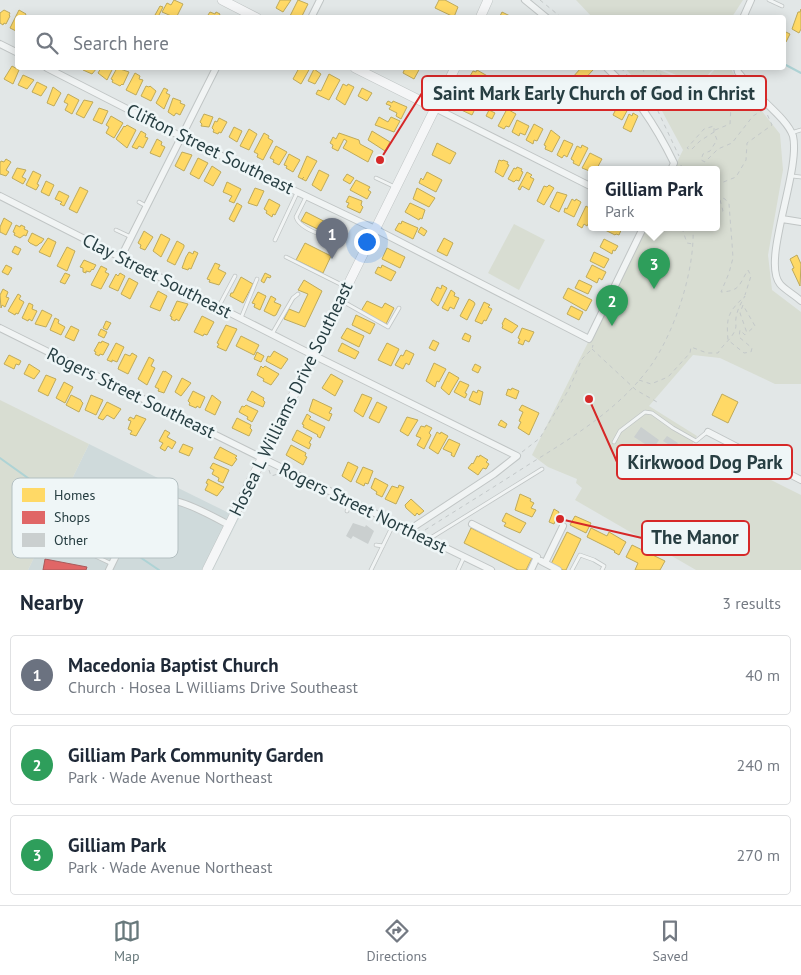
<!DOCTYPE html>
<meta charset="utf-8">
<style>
:root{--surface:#fff;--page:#f6f6f7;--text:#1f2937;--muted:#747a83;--line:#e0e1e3;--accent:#68797c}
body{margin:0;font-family:"PT Sans",sans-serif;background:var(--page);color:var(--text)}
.you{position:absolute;left:366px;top:241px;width:18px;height:18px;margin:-12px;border:4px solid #fff;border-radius:50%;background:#1a73e8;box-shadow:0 0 0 8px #1a73e833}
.badge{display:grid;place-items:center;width:32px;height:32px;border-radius:50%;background:var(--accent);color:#fff;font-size:16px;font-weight:700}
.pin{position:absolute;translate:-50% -41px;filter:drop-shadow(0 1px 2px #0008)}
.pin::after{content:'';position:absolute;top:26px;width:18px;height:15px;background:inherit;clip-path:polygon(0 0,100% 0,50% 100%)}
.popup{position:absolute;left:588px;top:166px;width:132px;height:65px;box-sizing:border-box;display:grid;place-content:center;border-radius:5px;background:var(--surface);filter:drop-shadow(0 1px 4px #0005);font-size:16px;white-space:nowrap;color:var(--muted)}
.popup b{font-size:19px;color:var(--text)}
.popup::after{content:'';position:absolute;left:50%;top:100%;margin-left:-10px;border:10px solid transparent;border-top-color:var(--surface)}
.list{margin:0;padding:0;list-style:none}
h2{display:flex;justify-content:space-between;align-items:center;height:65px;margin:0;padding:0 20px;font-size:21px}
h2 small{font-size:16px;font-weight:400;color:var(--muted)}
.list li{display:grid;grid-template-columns:32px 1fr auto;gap:15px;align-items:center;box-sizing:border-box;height:80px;margin:0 10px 10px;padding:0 10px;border:1px solid var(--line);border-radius:5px}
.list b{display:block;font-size:19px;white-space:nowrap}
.list p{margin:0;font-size:16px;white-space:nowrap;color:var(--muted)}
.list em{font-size:16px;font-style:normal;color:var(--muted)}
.icon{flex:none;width:28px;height:28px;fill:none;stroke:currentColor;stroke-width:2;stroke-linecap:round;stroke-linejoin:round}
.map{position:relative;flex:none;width:801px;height:570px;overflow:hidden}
.search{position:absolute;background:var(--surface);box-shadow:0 2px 12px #0003;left:15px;right:15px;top:15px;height:55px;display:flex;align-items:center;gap:12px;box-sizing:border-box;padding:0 18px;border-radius:5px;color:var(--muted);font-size:19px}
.sheet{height:335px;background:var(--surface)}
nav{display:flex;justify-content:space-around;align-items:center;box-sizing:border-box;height:70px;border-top:1px solid var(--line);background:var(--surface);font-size:14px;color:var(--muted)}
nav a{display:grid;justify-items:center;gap:2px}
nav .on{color:var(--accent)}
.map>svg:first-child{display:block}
.built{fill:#cfdadb}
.green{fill:#d8ddd2}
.homes{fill:#ffd966;stroke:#beaa5b}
.shops{fill:#e06666;stroke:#a85a5b}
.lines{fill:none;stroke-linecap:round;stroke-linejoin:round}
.stream{stroke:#aed3d5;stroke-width:2}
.building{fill:#cacfcf}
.lane-casing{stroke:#c0c5c5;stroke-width:4.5}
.street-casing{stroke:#c0c5c5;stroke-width:8}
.secondary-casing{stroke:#c0c5c5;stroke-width:10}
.path{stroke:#c3c8c9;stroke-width:1;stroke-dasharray:4 4;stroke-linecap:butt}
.lane{stroke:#f1f4f4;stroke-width:3}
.street{stroke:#f1f4f4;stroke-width:6}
.secondary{stroke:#f5f6f7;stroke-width:9}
.labels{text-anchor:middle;stroke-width:5;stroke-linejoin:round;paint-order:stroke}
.street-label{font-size:18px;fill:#273e42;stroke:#eff6f7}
.key{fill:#eff6f7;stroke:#b3bfc1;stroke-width:1}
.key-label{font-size:14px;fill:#273e42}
.leader{fill:none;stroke:#d62828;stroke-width:2}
.callout-dot{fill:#d62828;stroke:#eff6f7;stroke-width:2}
.callout{fill:#eff6f7;stroke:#d62828;stroke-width:2}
.callout-label{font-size:19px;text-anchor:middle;font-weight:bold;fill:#273e42}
</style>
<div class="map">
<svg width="801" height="570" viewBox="0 0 801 570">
<rect width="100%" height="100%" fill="#e2e7e7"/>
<path class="built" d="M89 444 239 518 213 570H28Z"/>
<path class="green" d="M576 0H743L732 17 593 18Z
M625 68H655L699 87 716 68H732V71L743 87 780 134 783 170 768 255 772 290 801 312V384H775L720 358 693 355 649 406 697 436 692 445 703 446 801 495V570H696L575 500 582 488 576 483 577 479 548 467 532 455 645 228H716V170H673L683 150 662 111Z
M660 68H714L699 85Z
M514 224 545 240 519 290 488 273Z
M0 400 89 444 28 570H0Z"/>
<path class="homes" d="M174 0 183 4 176 18 162 12 167 3 171 5Z
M280 0H291L283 12 276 8Z
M298 0 308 4 301 18H292L290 16Z
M439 0H445L458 7 454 17 435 8Z
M160 6 163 7 158 17 155 15Z
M801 9V29L799 33 792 29 798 12H800Z
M4 10 10 13 9 15 10 16 6 24 4 23 3 25 0 23V13Z
M19 10 26 14 25 16 27 17 18 18V30L16 31 10 28Z
M210 12 215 14 216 12 220 14 218 18H209L208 15Z
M502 12 514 18H499Z
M784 31 790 34 786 42 784 40Z
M12 66 19 70 13 84 4 79Z
M84 68H97L92 74 83 70Z
M101 68H113L107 80 98 73Z
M117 68 129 72 123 85 122 84 120 86 112 82 113 80 111 79Z
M299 68H310L301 84 293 79Z
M405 68H420L414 79 403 73Z
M581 68H590L593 70 580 84 572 78Z
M314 69 321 74 315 84 308 81Z
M477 70 491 78 485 86 472 80 473 78 470 76 473 71 476 72Z
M135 73 140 76 139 79 143 80 136 95 126 90Z
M329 74 340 80 329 100 316 94 318 90 321 91Z
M23 75 34 80 27 89 18 85Z
M597 78 600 81 602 79 607 84 592 99 585 91Z
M37 82 47 87 41 96 32 92Z
M343 84 347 86 348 84 354 87 345 105 336 99Z
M146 86 149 87 150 86 156 91 151 101 141 96Z
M53 87 61 93 54 106 47 103Z
M164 88 168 90 166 93 170 95 164 109 156 103Z
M362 88 372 93 367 101 358 96Z
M608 89 611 92 613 90 618 95 605 108 599 101V99Z
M68 94 79 100 72 114 65 110 68 104 64 102Z
M173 98 181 101 180 103 185 105 180 115 176 113 174 116 168 112Z
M463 98 477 105 472 115 457 108Z
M84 100 93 102 84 118 76 114Z
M388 101 392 103 393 101 407 107 401 119 396 116 397 113 389 109 391 106 386 104Z
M620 101 626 104 625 107 628 109 622 120 613 115Z
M99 108 108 111 102 124 93 120Z
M507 109 516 114 509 127 506 126 504 129 498 126Z
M489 110 495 113 492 119 486 116Z
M633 113 638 116 631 132 623 128 629 114 632 116Z
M204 114 213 117 209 127 201 126 202 124 200 122Z
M111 116 123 123 114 138 106 133 109 127 106 125Z
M379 117 388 122 391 117 400 121 394 132 375 125Z
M219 118 227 122 221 133 219 132 218 134 213 132 214 130 212 128 215 121 217 122Z
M517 120 529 126 525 135 520 133 519 136 512 132Z
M534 124 543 129 537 141 534 140 533 144 526 140Z
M127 125 136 130 127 148 116 139 124 126 125 127Z
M234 127 242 131 237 142 229 137Z
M249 129 257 134 249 150 240 146Z
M551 130 560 137 552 152 545 149 546 146 544 145Z
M141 131 146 134 145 137 148 138 143 148 139 146 137 149 132 147Z
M372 131 390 142 385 151 368 140Z
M264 133 269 136 268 138 273 141 263 160 257 157 258 154 254 152Z
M339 133 359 140 360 144 373 151 368 162 343 148 347 141 344 139 338 151 332 148 333 145 330 143 333 137 336 139Z
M157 139 162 142 161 145 165 147 160 157 150 153Z
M564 140 573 144 567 157 564 155 562 158 557 155Z
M437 143 456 153 450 164 432 155Z
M582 145 588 148 579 166 573 163 574 161 571 159 577 146 581 148Z
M276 146 287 152 279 165 273 162 274 160 270 158Z
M182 152 192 155 184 171 175 166Z
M590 153 602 159 596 170H592V172L582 168Z
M289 154 300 160 293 172 286 168 287 166 284 165Z
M307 156 317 161 306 181 302 179 304 177 302 179 298 177Z
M198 158 208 163 199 179 190 174Z
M6 159 11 162 6 170 9 172 6 176 0 174V163L1 161 4 162Z
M499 160 502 161 503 160 508 162 507 164 509 165 503 177 495 172Z
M212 166 221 172 213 186 204 181Z
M517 167 522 169 521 171 523 172 519 181 516 180 514 182 508 179 514 168 516 169Z
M17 168 26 170 22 177 26 179 23 184 12 178Z
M319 170 329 175 321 191 312 185Z
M33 171 41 175 37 184 39 185 36 190 26 185Z
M427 172 442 180 436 192 419 183 421 178 423 180Z
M527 172 532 175 530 177 534 179 529 190 522 186 520 190 518 189Z
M347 174 354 178 350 184 343 180Z
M356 180 370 187 368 190 371 192 367 199 350 190Z
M46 181 54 185 49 196 41 192Z
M227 182 241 189 234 203 229 201 232 196 223 192Z
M549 185 554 188 544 205 537 201 544 186 547 187Z
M80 187 88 191 77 213 69 209Z
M255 188 264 191 257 206 248 203Z
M417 188 435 198 429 207 413 199Z
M59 191 69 196 64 206 60 204 62 202 55 199Z
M557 192 567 195 559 212 550 207Z
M349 196 362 201 361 205 363 207 360 213 347 207 349 203 346 202Z
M269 199 280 205 275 215 273 214 272 217 266 213 267 211 264 209Z
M572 199 575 201 576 199 581 202 574 217 564 212 565 208 567 209Z
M237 203 242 206 234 222 229 219Z
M410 203 425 210 422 219 420 218 419 220 405 212Z
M586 206 589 208 592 207V217L587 226 584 224 582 228 577 225Z
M306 212 345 232 340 240 301 221Z
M4 218 12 223 6 235 0 232V227Z
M402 221 418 228 413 239 395 230 399 223 401 224Z
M16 225 20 227 21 225 25 227 24 229 28 231 26 236 24 235 20 238 14 235 15 233 13 232Z
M421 227 427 231 424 236 418 232Z
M601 228H622L619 235 616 234 615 235Z
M144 231 153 237 145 250 140 248 141 245 138 243Z
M32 233 44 239 41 243H40L38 245 36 246 30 243 28 241Z
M161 234 170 239 161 257 153 251Z
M48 238 56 242 50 257 39 252Z
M444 238 453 243 447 256 437 251Z
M604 239 618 246 615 251 613 250 612 254 600 247Z
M177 241 184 245V247L175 265 167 261Z
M305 243 331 256 323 273 296 260Z
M15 246 21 249 18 255 12 252Z
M67 247 75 251 67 271 57 266Z
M387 248 405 257 400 268 382 259Z
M194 251 198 253 191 269 189 268 188 270 182 268 186 257 189 252 193 254Z
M594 252 609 259 604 268 590 261Z
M797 255 801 264 800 286 792 269 794 268 790 259Z
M84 260 96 265 93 270 92 269 90 272 86 271V273L83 272V268L80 267Z
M215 263 220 265 218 269 226 273 219 285 209 282 210 280 207 279Z
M6 265 12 268 8 275 2 272Z
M382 265 396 272 391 281 375 273 378 267 381 268Z
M592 265 606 272 602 280 599 278 597 283 586 277Z
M101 266 107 269 105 272 109 274 101 289 91 285Z
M65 273 70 275 65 284 60 282Z
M120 273 125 276 118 291 109 287 116 274 118 276Z
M265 273 271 276 270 278 267 277 264 283 261 281Z
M241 277 253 284 243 303 230 296 231 293H233Z
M129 278 138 283 130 299 121 294Z
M304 280 322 291 305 327 284 319 289 309 299 313 308 294 298 290Z
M579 280 592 286 588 294 575 288Z
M442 285 447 288 438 306 431 300 437 287 441 289Z
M568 288 592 300 586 311 563 298Z
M3 289 8 292 6 297 9 298 5 307 2 305 1 308 0 295Z
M451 290 455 293 454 296 459 298 454 309 450 307 448 311 442 308Z
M158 291 167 296 160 311 150 307Z
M258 292 266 296 260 310 254 307 255 304 252 303Z
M18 294 21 296 19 299 24 302 18 314 16 313 15 315 8 311Z
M271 296 276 299 274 302 281 305 276 315 274 316 264 311Z
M469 299 474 302 475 304 467 320 460 316Z
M177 301 188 304 179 321 176 319 175 321 171 319 172 317 170 316Z
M367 301 382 308 385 303 394 308 386 324 361 311Z
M484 302 490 305 488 307 492 309 486 321 484 320 482 324 475 321Z
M29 303 33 305 32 309 37 311 32 321 29 319 28 321 22 318 23 316Z
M571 306 583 312 579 320 567 314Z
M42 310 52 315 46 327 35 324Z
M356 315 375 324 370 334 352 325Z
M202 316 214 322 207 335 204 334 203 336 194 332Z
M55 318 59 320 58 323 65 327 61 335 50 330Z
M505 318 518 326 512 333 502 328 503 325 502 324Z
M106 321 111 323 107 330 103 328Z
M226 325 237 329 226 351 217 347 219 344 217 343Z
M71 326 79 330 74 341 65 337Z
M347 328 364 336 359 347 341 338Z
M522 328 534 332 529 342 525 340 523 345 518 343 520 339 518 338Z
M101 329 107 332 104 338 98 335Z
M465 333 471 336 469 342 462 339Z
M241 336 259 345 254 355 236 346Z
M433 340 439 343 435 351 429 348Z
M102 341 109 344 103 355 100 354 99 356 95 354 96 352 94 351 99 342 101 343Z
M116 343 124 347 117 362 112 360V362L107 360Z
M342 343 359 352 355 359 338 351Z
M387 343 399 349 391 366 378 360Z
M406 350 414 354 409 365 406 363 403 369 395 365 401 355 403 356Z
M274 351 288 359 281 369 266 361 268 356 270 357Z
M257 352 264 356 261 362 254 359Z
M132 353 137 356 128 374 118 369 119 366 125 354 130 356Z
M9 355 21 361 19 365 16 364 14 369 4 364Z
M149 357 154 360 151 366 155 368 147 385 138 379Z
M434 363 446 369 439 382 437 381 435 387 426 381Z
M29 364 40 371 34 379 24 374Z
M475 364 481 367 478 373 472 370Z
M261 366 263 368 265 366 279 374 271 385 263 381 264 379 257 375Z
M163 371 165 372V371L172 376 164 393 158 391 159 389 155 387Z
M449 372 459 378 449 395 441 388Z
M331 374 343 381 335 396 322 388Z
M46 375 56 379 48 396 38 391Z
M182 378 191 383 181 396 175 392Z
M460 381 469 385 465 393 467 394 465 398 454 392Z
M64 382 73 387 65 403 56 398Z
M512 388 519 391 516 399 506 395 508 389 511 390Z
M478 390 483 392 480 405 469 400 473 391 477 393Z
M193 391 205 397 200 408 197 406 196 408 189 405 190 403 188 401Z
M252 391 264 398 263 400 265 402 263 407 247 400Z
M362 394 372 398 363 417 354 411Z
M722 394 738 402 728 423 712 415Z
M71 395 81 400V401L83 403 79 412 66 405Z
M91 395 103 400 96 415 85 410Z
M212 395 221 402 215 415 205 410Z
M313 399 332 408 329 413 332 414 329 421 309 411Z
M107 402 121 409 114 419 107 415 103 420 98 418Z
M377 402 387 407 379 423 369 418Z
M246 405 258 411 252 422 247 419 248 417 239 412 242 406 244 407Z
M522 405 539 413 529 435 518 428 521 422 519 421 523 412 519 410Z
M307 414 311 417 309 419 325 427 320 438 317 436 318 435 303 427 304 425 302 424Z
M136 415 146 419 136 436 130 434 132 431 128 429 131 421 128 420 130 417 134 419Z
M407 417 418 420 408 436 400 431Z
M237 418 251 425 250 428 252 430 249 436 232 428Z
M501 420 507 424 505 428 498 425Z
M426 425 432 428 429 433 431 435 424 449 417 445 421 438 416 436 421 426 425 427Z
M165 430 170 433 167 437 176 442 172 449 168 446 165 451 160 448 163 443 159 441Z
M297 430 312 438 309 443 311 444 309 449 292 440Z
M437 432 440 434 441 432 448 436 438 454 429 448Z
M449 439 460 444 454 457 451 455 452 453 443 449Z
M183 444 193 448 189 456 179 452Z
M291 445 306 453 305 456 307 457 303 465 286 455Z
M220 447 237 456 235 458 237 459 232 466 214 458Z
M480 455 488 460 486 462 489 464 486 469 483 468 478 475 468 468 472 463 473 464 477 456 479 457Z
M348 462 358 467 351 482 342 476Z
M213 463 229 470 223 483 218 481 219 478 212 474 214 470 210 468Z
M363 467 373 471 368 484 365 483 364 486 356 482Z
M375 478 388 485 382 497 376 494 377 492 371 488Z
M208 479 224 487 217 496 205 490 208 484 206 483Z
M399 485 404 487 396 504 385 499 392 486 398 488Z
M520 494 531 499 530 501 534 503 531 508 536 510 532 517 515 510Z
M411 499 424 511 419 515 417 513 415 516 406 508 405 505Z
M554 509 559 512 554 524 549 522Z
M506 513 526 523 520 533 504 526 506 523 502 521Z
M575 516 591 523 586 533 570 525Z
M471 528 532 558 526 570H518L464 543Z
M591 528 607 536 609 532 626 542 619 555 614 552 615 551 587 537Z
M567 532 581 539 566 570H563L551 564Z
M632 545 665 561 660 570H635L638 563 626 557Z"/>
<path class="shops" d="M45 559 87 567 86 570H43Z"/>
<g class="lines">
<path class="stream" d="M784 64 801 73
M0 458 116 541
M128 549 159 570"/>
</g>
<path class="building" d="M641 427 659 440 653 449 634 437Z
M667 436 678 443 674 448 663 441Z
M353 523 365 527 366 525 374 531 368 544 353 536 351 539 346 536Z"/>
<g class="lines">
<g class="lane-casing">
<path id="lane" d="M769 0 782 6
M791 133 801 130
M792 176 801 177
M376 178 395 187
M306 197 296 217C299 228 320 234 331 239
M139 202 146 206
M116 230 131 237
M275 240 297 193
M286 257 346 287
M342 301 388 327 399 308
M219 306 235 276
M241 318 257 279
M272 334 293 298 298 294
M614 442 620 431 645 412 652 413 673 428 696 441 707 432
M136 509 153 529
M347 511 350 502
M32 526 112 564
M48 534 45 545 48 550 59 552 73 546
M429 539 542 469
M376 545 383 546
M371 570 394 523
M458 570 464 557
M572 570 580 555 594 560 604 566 602 570"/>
</g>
<g class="street-casing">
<path id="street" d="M525 0 547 18
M311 18 320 0
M743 18 751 0
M0 44 18 53
M47 68 186 139 375 229 589 339 643 228
M607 68C636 95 657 128 674 163L671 170
M737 68 738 72C744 79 749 86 755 92 766 104 788 121 793 136 801 171 761 261 780 284 785 290 795 295 801 301
M435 108 592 187
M0 196 301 349 517 456 494 474 409 530
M782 219 801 222
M121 257 216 68
M0 328 262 458 491 570
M708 432 801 480
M472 524 537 557 531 570
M541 561 558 570
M545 563 563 526
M109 570C122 544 138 503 172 501 183 500 218 519 229 525"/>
</g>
<g class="secondary-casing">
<path id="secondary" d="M222 0 257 18
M480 18 488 0
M355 68 435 108
M207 570 455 68"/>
</g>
<path class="path" d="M540 0 562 18
M621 68 657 109 679 156
M643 68 644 73 661 99 657 108
M654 68 673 86 678 88 686 85C695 90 703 89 712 94L713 100 717 104 719 99 716 96 715 90 725 81H729V93L731 106 730 124 715 130
M714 132 700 141 691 150 687 148 704 129 714 126V132L717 140 710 151 703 154 701 160 705 162 718 149 732 143 753 116 763 110
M681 165 682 170
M716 185 736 177 746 160 747 143 772 125 767 114
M716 195 725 199 729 204 732 243 733 258 729 273 721 292C741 291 739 284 748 270L751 276 745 295
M716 216 723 211 719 196
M682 228 687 243 693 244
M592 349 636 390 657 402
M639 380 651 384 668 377 690 353 691 347 707 353H718C723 344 732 339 735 330 737 326 735 322 736 318 737 310 741 303 745 296 728 312 726 317 728 340L744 353 751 352 752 348 739 337 740 330 745 335 747 333 740 313 743 305 755 326 747 333
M522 452 540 438 569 389 582 359 592 349 593 345
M269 470 271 476 278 474
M425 530C460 508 494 487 528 465 573 437 621 408 652 364 665 345 675 321 682 299 689 276 694 251 693 228"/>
<use href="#lane" class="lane"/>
<use href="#street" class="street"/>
<use href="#secondary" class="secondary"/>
</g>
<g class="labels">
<g class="street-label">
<text transform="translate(210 149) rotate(26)" y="6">Clifton Street Southeast</text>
<text transform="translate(157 276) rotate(27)" y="6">Clay Street Southeast</text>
<text transform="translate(131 393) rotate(26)" y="6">Rogers Street Southeast</text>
<text transform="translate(291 399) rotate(-64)" y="6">Hosea L Williams Drive Southeast</text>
<text transform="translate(363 508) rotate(26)" y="6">Rogers Street Northeast</text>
</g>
</g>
<rect x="12" y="478" width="166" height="80" rx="8" class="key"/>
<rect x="22" y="488" width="23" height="14" fill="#ffd966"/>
<rect x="22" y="511" width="23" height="13" fill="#e06666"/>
<rect x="22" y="533" width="23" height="14" fill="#cacfcf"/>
<g class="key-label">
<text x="54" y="500">Homes</text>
<text x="54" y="522">Shops</text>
<text x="54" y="545">Other</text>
</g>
<path class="leader" d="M380 160L422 93M589 399L617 462M560 519L642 538"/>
<g class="callout-dot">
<circle cx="380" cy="160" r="5"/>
<circle cx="589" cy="399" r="5"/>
<circle cx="560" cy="519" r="5"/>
</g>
<g class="callout">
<rect x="422" y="76" width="344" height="34" rx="5"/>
<rect x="617" y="445" width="175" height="34" rx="5"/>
<rect x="642" y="521" width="107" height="34" rx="5"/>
</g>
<g class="callout-label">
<text x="594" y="100">Saint Mark Early Church of God in Christ</text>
<text x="705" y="469">Kirkwood Dog Park</text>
<text x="695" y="544">The Manor</text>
</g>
</svg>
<div class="you"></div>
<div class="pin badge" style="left:332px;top:259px;background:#6b7280">1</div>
<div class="pin badge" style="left:612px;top:326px;background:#2e9e5b">2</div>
<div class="pin badge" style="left:654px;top:289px;background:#2e9e5b">3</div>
<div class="popup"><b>Gilliam Park</b>Park</div>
<div class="search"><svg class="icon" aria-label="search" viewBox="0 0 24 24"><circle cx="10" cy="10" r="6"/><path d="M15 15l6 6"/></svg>Search here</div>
</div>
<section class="sheet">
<h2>Nearby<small>3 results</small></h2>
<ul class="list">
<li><span class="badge" style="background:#6b7280">1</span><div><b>Macedonia Baptist Church</b><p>Church · Hosea L Williams Drive Southeast</p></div><em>40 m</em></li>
<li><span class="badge" style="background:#2e9e5b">2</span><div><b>Gilliam Park Community Garden</b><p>Park · Wade Avenue Northeast</p></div><em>240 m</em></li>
<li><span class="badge" style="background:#2e9e5b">3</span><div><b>Gilliam Park</b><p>Park · Wade Avenue Northeast</p></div><em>270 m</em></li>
</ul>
</section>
<nav>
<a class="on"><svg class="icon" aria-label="map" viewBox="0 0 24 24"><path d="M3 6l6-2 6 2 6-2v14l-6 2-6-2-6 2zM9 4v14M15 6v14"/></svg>Map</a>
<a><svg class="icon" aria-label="directions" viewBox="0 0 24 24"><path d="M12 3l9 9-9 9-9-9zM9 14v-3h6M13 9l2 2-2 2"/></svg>Directions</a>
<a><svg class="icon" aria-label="saved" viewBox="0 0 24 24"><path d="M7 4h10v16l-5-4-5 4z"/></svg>Saved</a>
</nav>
